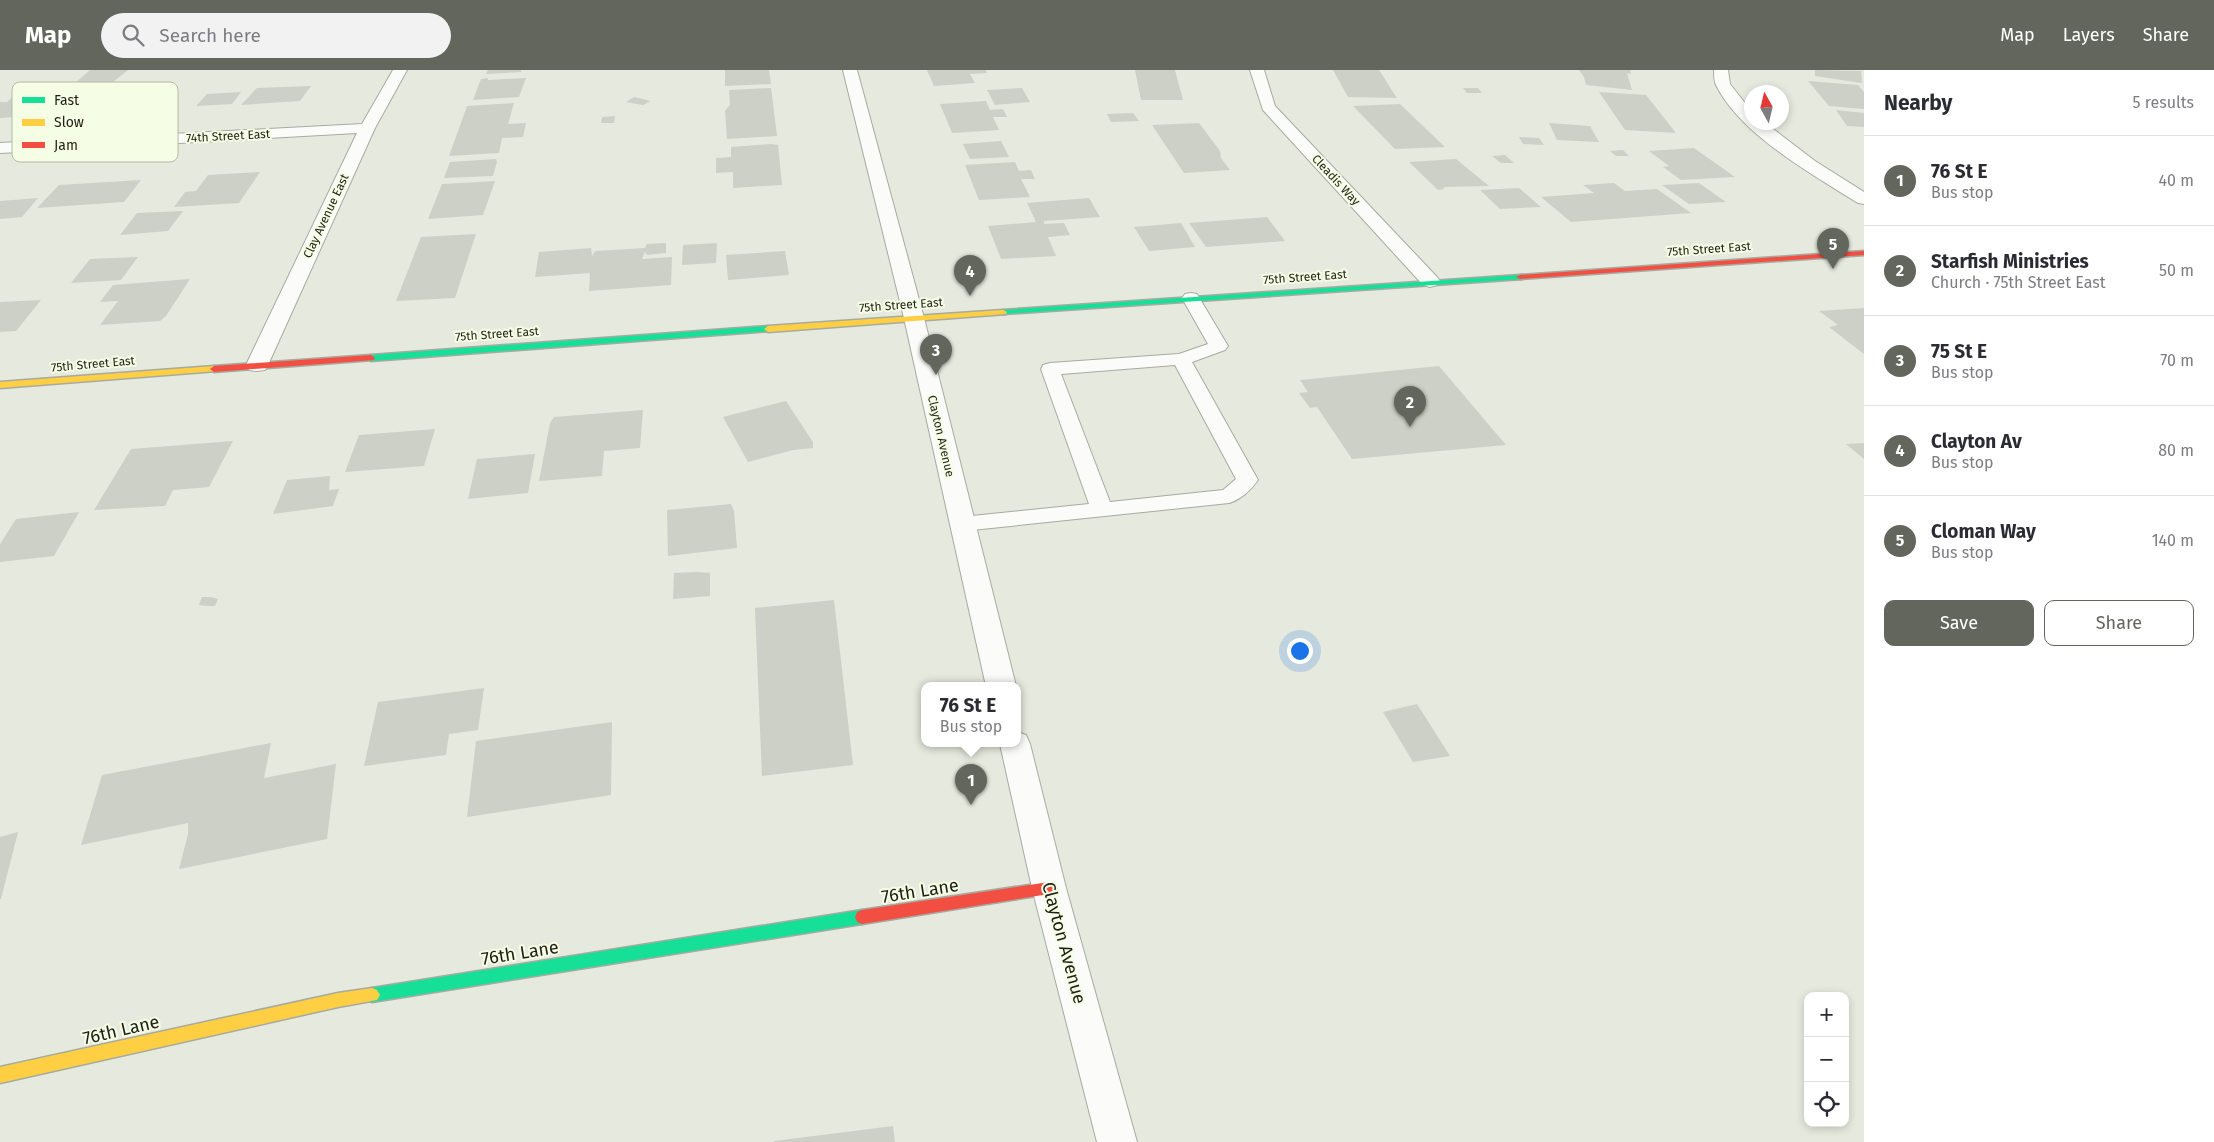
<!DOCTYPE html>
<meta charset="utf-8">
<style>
:root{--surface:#fff;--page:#f2f2f3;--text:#2b2b33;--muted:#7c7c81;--line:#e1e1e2;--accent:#63665c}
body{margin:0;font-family:"Fira Sans",sans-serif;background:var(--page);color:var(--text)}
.controls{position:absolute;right:15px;bottom:15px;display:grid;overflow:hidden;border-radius:10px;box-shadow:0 2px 8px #0003}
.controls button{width:45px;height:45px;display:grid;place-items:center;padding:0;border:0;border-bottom:1px solid var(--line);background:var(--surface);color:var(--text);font:25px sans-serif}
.compass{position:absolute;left:1744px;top:15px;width:45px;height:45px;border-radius:50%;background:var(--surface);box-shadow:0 2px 8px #0003;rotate:352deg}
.you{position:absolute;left:1299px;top:580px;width:18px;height:18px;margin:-12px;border:4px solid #fff;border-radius:50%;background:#1a73e8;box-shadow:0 0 0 8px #1a73e833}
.badge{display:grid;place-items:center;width:32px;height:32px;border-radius:50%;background:var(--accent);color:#fff;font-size:16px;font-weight:700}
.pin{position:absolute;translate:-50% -41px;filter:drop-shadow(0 1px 2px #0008)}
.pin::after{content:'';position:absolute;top:26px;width:18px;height:15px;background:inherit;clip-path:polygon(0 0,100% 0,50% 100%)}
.popup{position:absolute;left:921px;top:612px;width:100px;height:65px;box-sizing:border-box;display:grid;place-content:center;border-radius:10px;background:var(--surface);filter:drop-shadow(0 1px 4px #0005);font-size:16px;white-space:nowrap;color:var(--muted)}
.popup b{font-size:19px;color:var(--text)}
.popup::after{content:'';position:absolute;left:50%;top:100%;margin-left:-10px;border:10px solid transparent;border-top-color:var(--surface)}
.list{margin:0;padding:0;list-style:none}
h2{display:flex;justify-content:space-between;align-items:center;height:65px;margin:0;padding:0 20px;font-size:21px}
h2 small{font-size:16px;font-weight:400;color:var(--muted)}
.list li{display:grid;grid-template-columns:32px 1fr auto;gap:15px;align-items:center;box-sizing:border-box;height:90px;padding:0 20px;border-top:1px solid var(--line)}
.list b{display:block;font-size:19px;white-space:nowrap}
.list p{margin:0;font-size:16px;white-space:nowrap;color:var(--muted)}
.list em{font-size:16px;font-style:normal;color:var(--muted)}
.actions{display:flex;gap:10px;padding:15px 20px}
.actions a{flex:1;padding:11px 0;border:1px solid var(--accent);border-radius:10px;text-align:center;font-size:18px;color:var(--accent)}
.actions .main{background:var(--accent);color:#fff}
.icon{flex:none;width:28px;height:28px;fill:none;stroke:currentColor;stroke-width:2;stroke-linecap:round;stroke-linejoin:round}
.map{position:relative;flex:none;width:1864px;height:1072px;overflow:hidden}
header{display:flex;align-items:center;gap:30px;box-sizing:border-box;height:70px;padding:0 25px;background:var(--accent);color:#fff}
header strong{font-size:24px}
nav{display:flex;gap:28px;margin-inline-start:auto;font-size:18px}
.search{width:350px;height:45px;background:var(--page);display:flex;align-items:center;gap:12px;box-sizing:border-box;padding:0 18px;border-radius:28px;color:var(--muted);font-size:19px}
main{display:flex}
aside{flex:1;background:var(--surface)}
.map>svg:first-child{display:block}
.building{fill:#cdd0c7}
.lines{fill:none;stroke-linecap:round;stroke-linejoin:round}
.lane-casing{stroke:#a7aaa0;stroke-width:2}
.street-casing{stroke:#a7aaa0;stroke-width:2}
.fast-casing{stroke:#a7aaa0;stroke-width:3}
.slow-casing{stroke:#a7aaa0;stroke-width:3}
.jam-casing{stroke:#a7aaa0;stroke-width:3}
.lane{fill:#fbfcfa;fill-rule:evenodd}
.street{fill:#fbfcfa;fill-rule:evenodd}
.fast{fill:#16e098;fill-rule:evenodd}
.slow{fill:#ffcf43;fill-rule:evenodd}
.jam{fill:#f24e42;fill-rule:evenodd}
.labels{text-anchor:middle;stroke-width:4;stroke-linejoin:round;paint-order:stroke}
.far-street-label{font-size:12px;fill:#1c1f16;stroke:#f5fde4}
.near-street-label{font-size:18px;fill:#1c1f16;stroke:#f5fde4}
.key{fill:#f5fde4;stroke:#b4baa6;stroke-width:1}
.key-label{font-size:14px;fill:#1c1f16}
</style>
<header>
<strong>Map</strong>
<div class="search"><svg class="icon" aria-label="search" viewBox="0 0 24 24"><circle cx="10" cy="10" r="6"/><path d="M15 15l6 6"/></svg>Search here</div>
<nav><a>Map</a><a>Layers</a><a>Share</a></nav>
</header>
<main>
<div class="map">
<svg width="1864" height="1072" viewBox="0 0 1864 1072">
<rect width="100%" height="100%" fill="#e6e9dd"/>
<path class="building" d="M90 0H128L113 12 74 14Z
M488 0H521V2L486 4Z
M725 0H769L771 14 725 16Z
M927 0H986L987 3 970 4 975 13 934 16Z
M1135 0H1175L1183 30H1141Z
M1333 0H1379L1397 28 1348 27Z
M1579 0H1630L1631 4 1627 3 1632 20 1586 15 1584 7Z
M1815 0 1861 1 1862 13 1815 6Z
M488 8V10L526 8 519 27 473 30 481 9Z
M1808 11 1858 15 1864 22V39L1829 36Z
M159 15 150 24 174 23 158 40 93 43 119 17Z
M311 16 300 31 241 35 257 18Z
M771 18 777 66 727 69 725 41 730 35 729 20Z
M1022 18 1030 32 995 35 987 20Z
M1463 18H1478L1482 23H1467Z
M241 22 232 34 196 36 207 24Z
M1599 22 1646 25 1676 63 1625 60Z
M40 23 14 47 0 48V32H7L16 24Z
M634 27 651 31 643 35 626 32Z
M986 31 990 40 1003 39 1007 47H993L999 60 952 63 940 34Z
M514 33 508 54 526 53 523 67 502 68 499 83 449 86 467 36Z
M1400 34 1445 77 1395 79 1353 36Z
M1836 40 1864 43V57L1847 56Z
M1133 43 1139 51 1111 52 1107 44Z
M615 46 614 53H601L602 47Z
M1199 53 1220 81 1221 88 1230 100 1184 103 1152 55Z
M1549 53 1590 56 1599 72 1557 70Z
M1519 67 1539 68 1544 75 1523 74Z
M1001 71 1009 87 970 89 963 74Z
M771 74 778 75 782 115 733 118V102L716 103V88L731 87V77Z
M1694 78 1735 107 1681 110 1663 97 1669 96 1649 81Z
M1623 80 1629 86H1616L1610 81Z
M1505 85 1514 93H1501L1492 86Z
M496 89 497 92 493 106 444 108 450 92Z
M1456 89 1489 116 1444 117V119L1438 120 1409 92Z
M1015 92 1019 101 1031 100 1035 109H1021L1030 127 979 130 965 95Z
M260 102 239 133 174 137 185 122 196 121 208 105Z
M141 110 124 132 37 138 59 115Z
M495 111 483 145 428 149 442 114Z
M1614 113 1625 121 1657 119 1691 143 1571 152 1541 127 1594 123 1583 115Z
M1699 113 1726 132 1689 134 1662 115Z
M1519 118 1541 137 1500 139 1480 120Z
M38 128 22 147 0 149V131Z
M1089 128 1100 147 1044 151V154L1064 153 1070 165 1048 167 1056 186 1001 189 988 156 1036 152 1027 133Z
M183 141 168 161 120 165 137 143Z
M1267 147 1285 171 1206 177 1189 153Z
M1181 153 1195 177 1149 181 1134 157Z
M476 164 455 228 396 231 421 167Z
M666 173V183L647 185 645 182 642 189 672 187 671 215 589 221 590 203 535 207 539 182 591 178 592 186 595 181 645 178 647 174Z
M717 173 716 193 682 195 683 175Z
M785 181 789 205 728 210 726 185Z
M138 187 121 210 71 213 90 189Z
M190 209 166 246 160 251 100 255 118 231 100 232 113 215Z
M41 230 16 261 0 262V232Z
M1864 238V284L1829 257 1838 255 1819 241Z
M1439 296 1506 375 1352 389 1317 337 1310 338 1299 323 1308 322 1300 310Z
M786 331 813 372V378L793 380 748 392 723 347Z
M643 340 640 378 604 381 602 406 539 411 550 353 554 347Z
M435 359 424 396 345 402 359 365Z
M233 371 209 417 173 420 165 436 94 440 131 379Z
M1864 373V389L1846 374Z
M535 384 528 423 468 429 477 389Z
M330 406 329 420 339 419 333 436 273 444 287 410Z
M731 434 734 441 737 478 668 486 667 440Z
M79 442 54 486 0 492V474L16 449Z
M698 502 710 503V526L673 529 674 503Z
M202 527H211L218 529 215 536H206L199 535Z
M834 530 853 695 762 706 755 538Z
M484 618 478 660 449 664 446 685 364 696 378 632Z
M1417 634 1450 686 1413 692 1383 642Z
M612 652 611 725 467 747 476 671Z
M271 673 264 708 336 694 327 769 179 799 188 764V753L81 775 102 705Z
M18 762 1 829H0V767Z
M893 1056 895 1072H774V1071Z"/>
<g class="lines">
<g class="lane-casing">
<path id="lane" d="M1191 223 1197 224 1228 276 1225 280 1192 292 1258 410C1251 420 1240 430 1229 433L962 461 954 459 951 454 954 449 962 447 1089 434 1041 299 1043 295 1050 293 1179 284 1208 274 1182 228 1185 224ZM1175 295 1236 409 1223 420 1110 432 1061 304Z"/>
</g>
<g class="street-casing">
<path id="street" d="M393 0H407L375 58 268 295 265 300 257 301 249 300 246 295 357 63 0 83V73L362 54Z
M843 0H857L924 248 1016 616H986L904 248Z
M1250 0H1264L1275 36 1437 207 1440 211 1437 215 1430 217 1423 215 1263 40Z
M1714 0H1728L1730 14 1752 42V52H1764L1815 91 1864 122V134L1858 133C1813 105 1740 64 1716 15 1714 11 1714 5 1714 0Z
M1017 662 1026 665 1030 674 1066 818 1137 1072H1097L1032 818 1000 674H1017Z"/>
</g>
<g class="fast-casing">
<path id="fast" d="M1520 205H1523V209L1003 244 999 242 1003 240Z
M768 256 772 259 771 261 371 291 367 288 371 285Z
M862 840 867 842 869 847 867 852 862 854 372 932 367 930 364 925 367 920 372 918Z"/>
</g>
<g class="slow-casing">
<path id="slow" d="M1003 240 1007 242 1006 244 768 262 764 259 768 256Z
M214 296 218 299 217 301 0 318V312Z
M372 918 377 920 380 925 377 930 338 937 0 1013V997L338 923Z"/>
</g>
<g class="jam-casing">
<path id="jam" d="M1864 181V185L1520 209 1516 207 1520 205Z
M371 285 375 288 374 290 214 302 210 299 214 296Z
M1049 812 1054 814 1056 818 1054 822 1049 824 862 854 857 852 855 847 857 842 862 840Z"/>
</g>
<use href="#lane" class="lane"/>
<use href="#street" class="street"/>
<use href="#fast" class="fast"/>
<use href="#slow" class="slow"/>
<use href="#jam" class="jam"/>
</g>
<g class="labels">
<g class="far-street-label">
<text transform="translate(228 66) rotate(-3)" y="4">74th Street East</text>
<text transform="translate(1336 110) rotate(47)" y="4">Cleadis Way</text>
<text transform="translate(326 146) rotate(-65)" y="4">Clay Avenue East</text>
<text transform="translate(1709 179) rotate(-4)" y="4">75th Street East</text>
<text transform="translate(1305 207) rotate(-4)" y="4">75th Street East</text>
<text transform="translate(901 235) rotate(-4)" y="4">75th Street East</text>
<text transform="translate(497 264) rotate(-4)" y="4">75th Street East</text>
<text transform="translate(93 294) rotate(-5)" y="4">75th Street East</text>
<text transform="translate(941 366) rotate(77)" y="4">Clayton Avenue</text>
</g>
<g class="near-street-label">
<text transform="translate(920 821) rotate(-9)" y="6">76th Lane</text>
<text transform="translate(1064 873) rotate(75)" y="6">Clayton Avenue</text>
<text transform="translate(520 883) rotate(-9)" y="6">76th Lane</text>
<text transform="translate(121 960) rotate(-13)" y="6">76th Lane</text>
</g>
</g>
<rect x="12" y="12" width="166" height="80" rx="8" class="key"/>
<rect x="22" y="27" width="23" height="6" fill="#16e098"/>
<rect x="22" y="49" width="23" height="7" fill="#ffcf43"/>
<rect x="22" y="72" width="23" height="6" fill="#f24e42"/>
<g class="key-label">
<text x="54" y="35">Fast</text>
<text x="54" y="57">Slow</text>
<text x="54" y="80">Jam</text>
</g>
</svg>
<div class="controls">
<button>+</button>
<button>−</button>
<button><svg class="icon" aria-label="locate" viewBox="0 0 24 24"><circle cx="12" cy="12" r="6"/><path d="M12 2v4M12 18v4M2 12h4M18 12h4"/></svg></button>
</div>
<svg class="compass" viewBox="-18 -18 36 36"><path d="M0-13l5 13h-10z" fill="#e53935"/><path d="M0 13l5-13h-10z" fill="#7c7c81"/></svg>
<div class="you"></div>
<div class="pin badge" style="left:971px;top:735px">1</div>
<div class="popup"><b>76 St E</b>Bus stop</div>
<div class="pin badge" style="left:1410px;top:357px">2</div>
<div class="pin badge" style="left:936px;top:305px">3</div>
<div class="pin badge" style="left:970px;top:226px">4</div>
<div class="pin badge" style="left:1833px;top:199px">5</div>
</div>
<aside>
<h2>Nearby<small>5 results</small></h2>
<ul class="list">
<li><span class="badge">1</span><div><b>76 St E</b><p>Bus stop</p></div><em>40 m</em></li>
<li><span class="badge">2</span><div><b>Starfish Ministries</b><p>Church · 75th Street East</p></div><em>50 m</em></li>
<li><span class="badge">3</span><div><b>75 St E</b><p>Bus stop</p></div><em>70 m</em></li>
<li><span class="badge">4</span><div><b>Clayton Av</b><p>Bus stop</p></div><em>80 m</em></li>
<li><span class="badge">5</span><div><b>Cloman Way</b><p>Bus stop</p></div><em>140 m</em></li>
</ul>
<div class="actions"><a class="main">Save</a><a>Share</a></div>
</aside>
</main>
